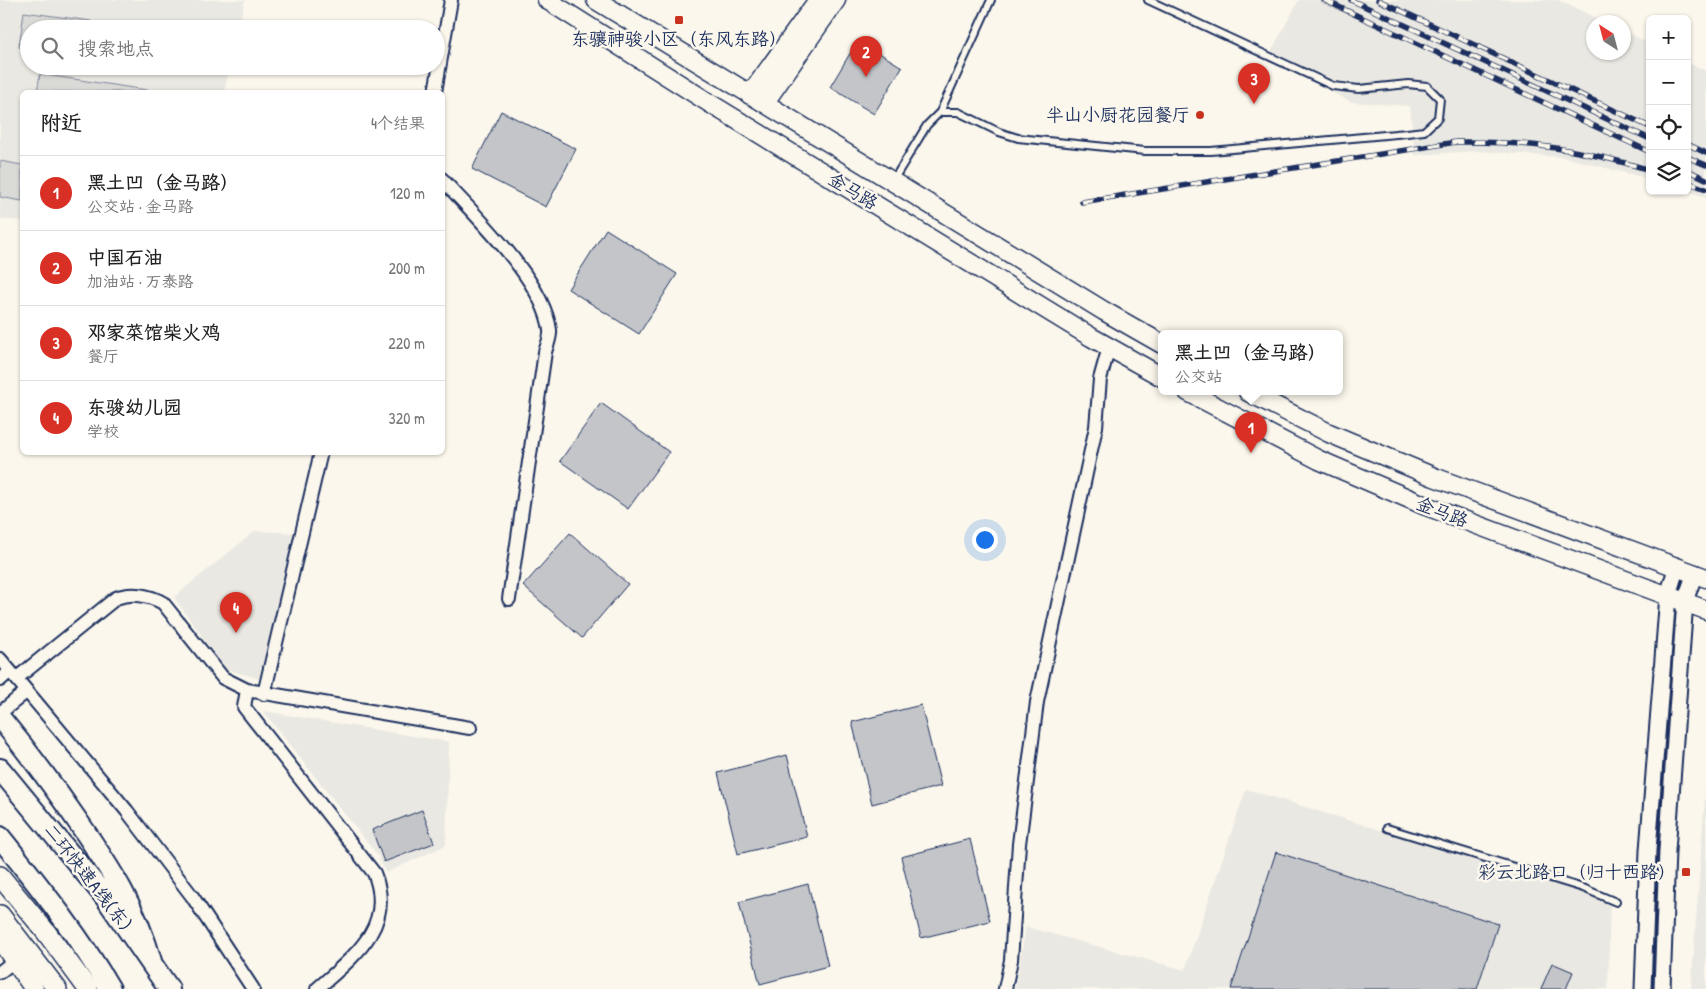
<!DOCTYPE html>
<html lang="zh">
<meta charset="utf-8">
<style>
:root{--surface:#fff;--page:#f2f2f2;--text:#222;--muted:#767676;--line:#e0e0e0;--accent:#d93025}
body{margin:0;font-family:"Patrick Hand","LXGW WenKai TC",sans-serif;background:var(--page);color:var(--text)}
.controls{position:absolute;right:15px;top:15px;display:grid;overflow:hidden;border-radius:8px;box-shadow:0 1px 4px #0004}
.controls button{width:45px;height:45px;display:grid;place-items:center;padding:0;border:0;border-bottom:1px solid var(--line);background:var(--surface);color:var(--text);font:25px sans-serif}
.compass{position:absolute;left:1586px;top:15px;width:45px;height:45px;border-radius:50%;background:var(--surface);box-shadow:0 1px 4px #0004;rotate:324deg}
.you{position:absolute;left:984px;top:539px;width:18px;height:18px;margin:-12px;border:4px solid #fff;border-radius:50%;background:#1a73e8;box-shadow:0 0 0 8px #1a73e833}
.badge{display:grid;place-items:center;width:32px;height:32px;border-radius:50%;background:var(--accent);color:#fff;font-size:16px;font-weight:700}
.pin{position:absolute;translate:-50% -41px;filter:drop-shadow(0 1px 2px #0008)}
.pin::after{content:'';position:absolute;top:26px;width:18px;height:15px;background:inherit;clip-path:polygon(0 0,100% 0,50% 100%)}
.popup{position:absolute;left:1158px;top:330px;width:185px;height:65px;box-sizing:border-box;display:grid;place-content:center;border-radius:8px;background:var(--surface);filter:drop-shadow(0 1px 4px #0005);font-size:16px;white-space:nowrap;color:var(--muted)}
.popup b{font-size:19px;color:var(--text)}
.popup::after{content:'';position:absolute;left:50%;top:100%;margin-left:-10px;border:10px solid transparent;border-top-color:var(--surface)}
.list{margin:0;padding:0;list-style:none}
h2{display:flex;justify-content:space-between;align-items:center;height:65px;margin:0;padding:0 20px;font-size:21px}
h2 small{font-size:16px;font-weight:400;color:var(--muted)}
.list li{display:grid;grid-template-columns:32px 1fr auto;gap:15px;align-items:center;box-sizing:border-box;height:75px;padding:0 20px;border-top:1px solid var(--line)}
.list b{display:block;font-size:19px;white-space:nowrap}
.list p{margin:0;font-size:16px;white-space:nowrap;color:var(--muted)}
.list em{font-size:16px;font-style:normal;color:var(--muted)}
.icon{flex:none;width:28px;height:28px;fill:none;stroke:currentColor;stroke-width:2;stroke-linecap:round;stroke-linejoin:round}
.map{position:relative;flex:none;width:1706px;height:989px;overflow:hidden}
.search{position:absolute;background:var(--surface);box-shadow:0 1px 4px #0004;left:20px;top:20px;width:425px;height:55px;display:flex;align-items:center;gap:12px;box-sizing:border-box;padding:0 18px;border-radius:28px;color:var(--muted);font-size:19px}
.panel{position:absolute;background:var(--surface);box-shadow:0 1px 4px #0004;left:20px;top:90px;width:425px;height:365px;border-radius:8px}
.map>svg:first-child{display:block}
.built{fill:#eae8e2}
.green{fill:#dadad7;stroke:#7a849a}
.building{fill:#c3c5c9;stroke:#1b2f5e}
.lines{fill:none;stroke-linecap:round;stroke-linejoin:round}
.service-casing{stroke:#1b2f5e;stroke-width:10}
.minor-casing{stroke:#1b2f5e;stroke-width:16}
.tertiary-casing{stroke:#1b2f5e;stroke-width:19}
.secondary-casing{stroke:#1b2f5e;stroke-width:21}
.primary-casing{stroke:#1b2f5e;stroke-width:22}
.trunk-casing{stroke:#1b2f5e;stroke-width:24}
.service{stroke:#fbf7ec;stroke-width:6}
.minor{stroke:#fbf7ec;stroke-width:12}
.tertiary{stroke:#fbf7ec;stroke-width:15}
.secondary{stroke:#fbf7ec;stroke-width:18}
.primary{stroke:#fbf7ec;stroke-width:19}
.trunk{stroke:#fbf7ec;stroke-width:20}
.rail-casing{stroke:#1b2f5e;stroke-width:5.5}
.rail{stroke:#fbf7ec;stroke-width:4;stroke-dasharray:11;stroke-linecap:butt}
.poi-dot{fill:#c8321e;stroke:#fbf7ec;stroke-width:2}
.labels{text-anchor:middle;stroke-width:5;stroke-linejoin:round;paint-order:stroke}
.poi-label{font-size:18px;fill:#1b2f5e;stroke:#fbf7ec;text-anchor:end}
.street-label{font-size:18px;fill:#1b2f5e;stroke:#fbf7ec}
</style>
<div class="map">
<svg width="1706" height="989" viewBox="0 0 1706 989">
<rect width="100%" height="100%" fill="#fbf7ec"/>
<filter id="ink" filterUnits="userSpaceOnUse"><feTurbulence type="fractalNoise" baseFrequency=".02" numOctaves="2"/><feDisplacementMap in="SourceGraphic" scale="10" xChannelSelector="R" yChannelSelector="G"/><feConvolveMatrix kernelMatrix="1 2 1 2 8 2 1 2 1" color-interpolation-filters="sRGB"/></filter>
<g filter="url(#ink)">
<path class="built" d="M0 0H245L238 29H29V66H230L224 92H22V221L0 219Z
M1299 0H1558L1605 22H1594V52H1624V31L1650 44V179L1563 157 1476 151 1415 155 1410 106 1351 102 1267 59Z
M1687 62 1706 71V198L1687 190Z
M255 531 297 533 260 679 225 669 174 597Z
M263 711 449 742 446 845 386 873 378 856Z
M1706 783V989H1691Z
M1246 789 1610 900 1608 989H1015L1026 927 1185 970Z"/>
<path class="green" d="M24 12 91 21 90 29H29V49L19 47Z
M40 74 160 92H37Z
M0 161 22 165V201L0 197Z"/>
<path class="building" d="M858 40 902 67 874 114 830 87Z
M501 111 576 149 546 207 472 169Z
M606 229 677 274 639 334 568 289Z
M601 403 669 452 628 509 560 461Z
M570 533 628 584 582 638 523 586Z
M921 705 941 786 872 804 852 722Z
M787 755 807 837 738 854 718 773Z
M422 810 434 843 384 862 372 830Z
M970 839 990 921 921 938 901 857Z
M1276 852 1498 924 1477 989H1231Z
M808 884 828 966 760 984 739 902Z
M1552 963 1573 972 1566 989H1541Z"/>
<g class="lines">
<g class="service-casing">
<path id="service" d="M940 112 991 0
M894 179 927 125 940 112H958L999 132 1018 138 1145 151H1211L1407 133 1424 131 1438 118 1440 99 1427 86 1408 84 1359 89 1333 86 1148 0
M1387 828 1583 888 1616 902"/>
</g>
<g class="minor-casing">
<path id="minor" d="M435 92 451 0
M442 179C476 217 543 279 550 330 551 337 547 345 545 352L509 599
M0 659 127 811 192 896 253 989
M17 678 116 598C131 592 149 595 163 603L223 678 247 690 470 728
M0 680 10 671
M247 690 244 707 374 873C396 926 353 957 317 989
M264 694 321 452
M0 713 27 691
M0 972 14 961
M1005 989 1011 960 1019 844 1037 702 1096 427 1100 379 1109 347"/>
</g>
<g class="tertiary-casing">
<path id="tertiary" d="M1643 989 1648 850 1668 595 1677 566
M1662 989 1667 851 1685 601 1695 573"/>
</g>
<g class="secondary-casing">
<path id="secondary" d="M547 0 711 104 1091 337 1162 377
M596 0 1104 311 1162 344
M750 95 818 0
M765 102 836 0
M1188 392 1319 460 1426 506 1706 610
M1248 392 1329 433 1434 477 1706 578
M0 940 34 989"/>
</g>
<g class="primary-casing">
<path id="primary" d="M0 876 46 932 88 989
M0 915 57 989"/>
</g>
<g class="trunk-casing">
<path id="trunk" d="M0 718C29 753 55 788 81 826 111 870 136 908 151 961
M0 769 106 898 169 989
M0 837C39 886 78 934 110 989"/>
</g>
<use href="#service" class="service"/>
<use href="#minor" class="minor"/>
<use href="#tertiary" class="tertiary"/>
<use href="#secondary" class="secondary"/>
<use href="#primary" class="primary"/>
<use href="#trunk" class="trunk"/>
<g class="rail-casing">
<path id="rail" d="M1324 0 1650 152
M1351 0 1650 139
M1378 0 1650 127
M1687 144 1706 153
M1687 157 1706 165
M1687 170 1706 179
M1687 182 1706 189
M1082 202 1456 142C1530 141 1579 149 1650 170"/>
</g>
<use href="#rail" class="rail"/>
</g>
</g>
<g class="poi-dot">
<rect x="674" y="15" width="10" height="10" rx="2.5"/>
<circle cx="1200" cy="115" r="5"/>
<rect x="1681" y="867" width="10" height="10" rx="2.5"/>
</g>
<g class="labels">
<g class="poi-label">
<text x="679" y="45" text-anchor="middle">东骧神骏小区（东风东路）</text>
<text x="1190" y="121">半山小厨花园餐厅</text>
<text x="1676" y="878">彩云北路口（归十西路）</text>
</g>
<g class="street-label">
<text transform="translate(853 191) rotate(31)" y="6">金马路</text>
<text transform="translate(1442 512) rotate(21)" y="6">金马路</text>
<text transform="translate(88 877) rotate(52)" y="6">二环快速A线(东)</text>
</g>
</g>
</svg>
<div class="controls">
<button>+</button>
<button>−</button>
<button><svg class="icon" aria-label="locate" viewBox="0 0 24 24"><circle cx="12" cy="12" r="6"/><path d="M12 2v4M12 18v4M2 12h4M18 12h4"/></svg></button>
<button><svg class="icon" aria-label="layers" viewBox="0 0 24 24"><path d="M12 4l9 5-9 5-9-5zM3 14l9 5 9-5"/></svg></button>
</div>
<svg class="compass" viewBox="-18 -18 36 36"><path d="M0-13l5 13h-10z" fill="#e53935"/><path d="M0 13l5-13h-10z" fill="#767676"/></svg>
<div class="you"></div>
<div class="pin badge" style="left:1251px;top:453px">1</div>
<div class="popup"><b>黑土凹（金马路）</b>公交站</div>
<div class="pin badge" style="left:866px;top:77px">2</div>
<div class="pin badge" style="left:1254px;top:104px">3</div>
<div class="pin badge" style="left:236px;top:633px">4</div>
<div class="search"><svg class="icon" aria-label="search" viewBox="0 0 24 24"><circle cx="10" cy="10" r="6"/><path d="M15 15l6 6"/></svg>搜索地点</div>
<section class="panel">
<h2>附近<small>4个结果</small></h2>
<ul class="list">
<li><span class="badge">1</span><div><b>黑土凹（金马路）</b><p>公交站 · 金马路</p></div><em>120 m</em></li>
<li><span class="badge">2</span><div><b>中国石油</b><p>加油站 · 万泰路</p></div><em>200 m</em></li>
<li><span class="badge">3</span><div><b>邓家菜馆柴火鸡</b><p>餐厅</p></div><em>220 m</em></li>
<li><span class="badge">4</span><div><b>东骏幼儿园</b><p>学校</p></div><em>320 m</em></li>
</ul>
</section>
</div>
